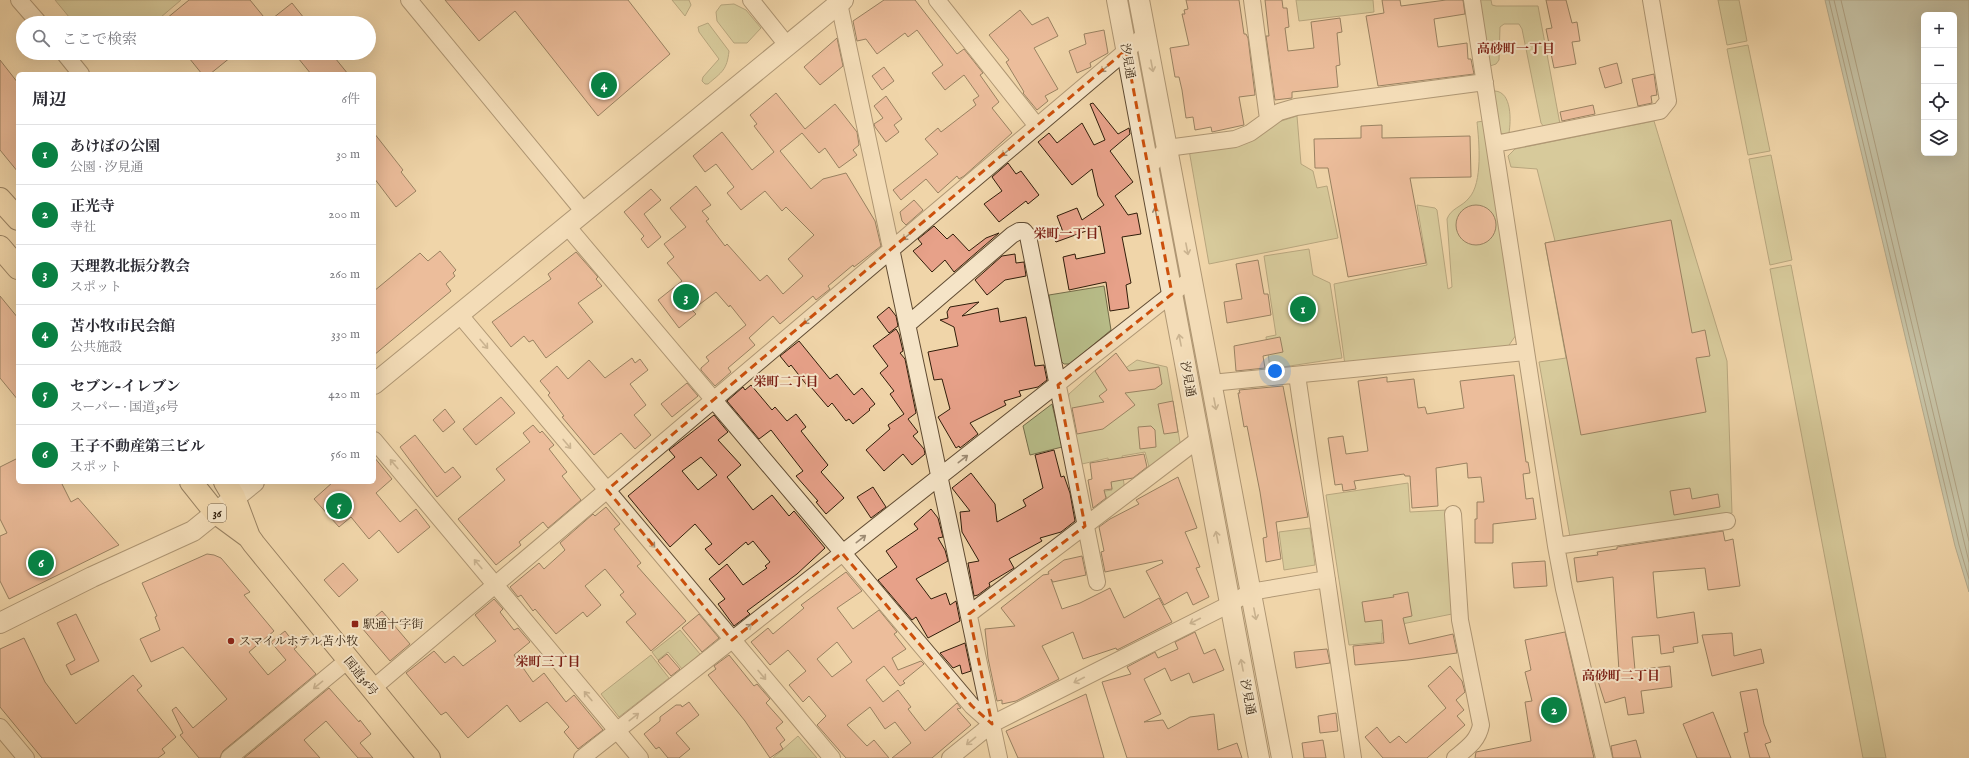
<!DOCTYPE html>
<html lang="ja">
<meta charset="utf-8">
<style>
:root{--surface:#fff;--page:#f2f2f3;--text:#2b2b33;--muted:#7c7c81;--line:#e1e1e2;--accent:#0b8043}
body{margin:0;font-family:"IM FELL English","Noto Serif JP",serif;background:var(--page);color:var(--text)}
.controls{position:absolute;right:12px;top:12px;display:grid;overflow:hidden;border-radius:6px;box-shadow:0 4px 16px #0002}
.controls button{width:36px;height:36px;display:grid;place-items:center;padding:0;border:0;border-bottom:1px solid var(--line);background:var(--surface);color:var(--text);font:20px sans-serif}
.you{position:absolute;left:1275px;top:371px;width:14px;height:14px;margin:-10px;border:3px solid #fff;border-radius:50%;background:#1a73e8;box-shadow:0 0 0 6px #1a73e833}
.badge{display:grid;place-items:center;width:26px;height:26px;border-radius:50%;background:var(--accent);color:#fff;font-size:13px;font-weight:700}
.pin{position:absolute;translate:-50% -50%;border:2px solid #fff;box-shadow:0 1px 4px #0006}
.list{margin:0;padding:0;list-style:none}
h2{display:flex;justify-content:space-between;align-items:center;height:52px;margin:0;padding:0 16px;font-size:17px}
h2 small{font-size:13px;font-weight:400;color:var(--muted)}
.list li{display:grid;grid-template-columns:26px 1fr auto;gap:12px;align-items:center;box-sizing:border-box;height:60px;padding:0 16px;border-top:1px solid var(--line)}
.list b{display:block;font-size:15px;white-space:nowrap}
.list p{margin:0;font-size:13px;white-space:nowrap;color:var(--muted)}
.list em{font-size:13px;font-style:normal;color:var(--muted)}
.icon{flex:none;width:22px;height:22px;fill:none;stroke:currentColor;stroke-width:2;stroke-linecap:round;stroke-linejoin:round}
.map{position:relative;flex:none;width:1969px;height:758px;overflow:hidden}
.search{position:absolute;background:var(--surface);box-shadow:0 4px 16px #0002;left:16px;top:16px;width:360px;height:44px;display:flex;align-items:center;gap:10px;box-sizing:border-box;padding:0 14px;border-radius:22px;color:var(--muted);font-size:15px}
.panel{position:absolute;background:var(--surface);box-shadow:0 4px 16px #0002;left:16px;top:72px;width:360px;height:412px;border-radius:6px}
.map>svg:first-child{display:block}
.green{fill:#b8bd89;stroke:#746d4a}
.water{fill:#9bb8af;stroke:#707a6d;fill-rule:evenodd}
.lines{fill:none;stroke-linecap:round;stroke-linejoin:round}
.shore{stroke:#666a5c;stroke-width:1}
.building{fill:#e7a189;stroke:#301d0a;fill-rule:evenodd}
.minor-casing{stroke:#604b32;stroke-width:18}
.tertiary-casing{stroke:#604b32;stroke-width:22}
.trunk-casing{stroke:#301d0a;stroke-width:24}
.minor{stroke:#f5e4c7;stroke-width:16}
.tertiary{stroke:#f5e4c7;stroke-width:20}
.trunk{stroke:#f0d5a9;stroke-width:22}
.oneway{stroke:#9c8a72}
.marked{fill:none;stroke:#cc500c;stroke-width:3;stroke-dasharray:8 5;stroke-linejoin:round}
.poi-dot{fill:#8f2418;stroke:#f5e4c7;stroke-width:1.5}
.labels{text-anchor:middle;stroke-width:4;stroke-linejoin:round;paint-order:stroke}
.shield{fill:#f5e4c7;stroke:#6b5943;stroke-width:1}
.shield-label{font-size:11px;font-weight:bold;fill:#301d0a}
.street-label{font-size:12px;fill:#301d0a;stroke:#f5e4c7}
.poi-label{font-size:12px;fill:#301d0a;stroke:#f5e4c7;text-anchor:start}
.neighbourhood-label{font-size:13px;font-weight:bold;fill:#7a1f14;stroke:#f5e4c7}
</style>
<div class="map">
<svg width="1969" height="758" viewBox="0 0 1969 758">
<rect width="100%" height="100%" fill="#f0d5a9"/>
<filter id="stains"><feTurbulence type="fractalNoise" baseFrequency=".005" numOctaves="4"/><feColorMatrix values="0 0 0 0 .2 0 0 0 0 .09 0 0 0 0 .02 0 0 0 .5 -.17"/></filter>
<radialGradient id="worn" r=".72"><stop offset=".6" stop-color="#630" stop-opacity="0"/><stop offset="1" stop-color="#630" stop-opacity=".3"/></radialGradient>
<path class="green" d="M55 0H181L154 23H74Z
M672 0H689L691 5 685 16Z
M1296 0H1373L1374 12 1299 21Z
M1480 0H1491L1492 5 1496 6H1538L1560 124 1544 127 1541 123 1522 29 1519 24H1504L1500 27 1499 60 1496 64 1490 66 1488 63Z
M1718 0H1739L1747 41 1727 45Z
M734 4 746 10 761 28 747 43H734L717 21 716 12 721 5Z
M708 23 729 51C727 70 722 72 708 84H705L702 81 703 77 719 59 699 32 698 27Z
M1748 45 1770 151 1748 155 1727 49Z
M1495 91C1512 92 1511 121 1509 133L1504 134 1500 133 1493 95Z
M1297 116 1301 164 1313 171 1317 188 1327 186 1338 238 1209 264 1189 150Z
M1484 121 1516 335 1507 348 1345 365 1334 284 1427 265 1417 205 1435 208 1437 210 1448 289 1452 287 1447 219C1451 208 1462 207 1469 198 1483 183 1479 141 1477 122Z
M1654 121 1727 361 1732 513 1570 537 1539 362 1566 358 1545 243 1555 241 1537 169 1511 167 1508 156 1515 149Z
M1771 155 1792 260 1770 265 1749 159Z
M1309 249 1313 275 1330 283 1342 358 1270 369 1266 337 1276 335 1264 256Z
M1791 265 1886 758H1863L1770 269Z
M1104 286 1111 330 1070 364H1064L1060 360 1049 295Z
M1137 360 1167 367 1181 448 1149 467 1145 452 1122 456 1126 476 1123 477 1125 491 1108 506 1106 496 1100 497 1099 492 1112 490 1108 458 1082 464 1068 401 1069 394 1100 366 1110 379Z
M1052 404 1062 447 1030 455 1023 426Z
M1408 483 1410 512 1447 510 1452 614 1392 626V631L1382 633V642L1349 645 1326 495Z
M1310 528 1315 565 1284 570 1279 532Z
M680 630 700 654 682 669 668 652 658 660 652 652Z
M651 655 669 678 619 717 601 694Z
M798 736 817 758H773Z"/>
<path class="water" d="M1825 0H1969V592L1955 546ZM1924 15H1954V153H1924Z"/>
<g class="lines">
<path class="shore" d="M1829 0 1959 545 1969 579
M1834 0 1969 562
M1841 0 1969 541"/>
</g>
<path class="building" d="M189 0H250L268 22 292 3 308 23H161Z
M445 0H628L670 54 598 116 515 11 479 41Z
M884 0H915L957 54 964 49 983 73 980 75 999 102 992 108 1012 133 964 176 959 179 957 176 938 193 926 179 901 200 893 190 938 154 925 139 938 128 941 132 976 105 973 100 979 96 964 75 945 90 932 73 943 65 917 30 908 37 905 33 877 54 866 39 857 41 853 21Z
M1186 0H1239L1244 34H1246L1248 38 1255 95 1239 97 1244 125 1212 132 1211 127 1195 130 1193 117 1186 118 1182 90 1179 77H1175L1170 48 1189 45 1182 14H1185L1184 10 1188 9Z
M1265 0H1282L1283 8H1287L1289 27 1285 28 1288 51 1314 48 1311 22 1340 18 1342 32 1337 33 1340 65 1336 66 1338 87 1292 92V98L1275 100 1266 36H1269Z
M1382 0H1400L1401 6 1446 0H1463L1465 14 1434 19 1438 47 1467 43 1468 59H1471L1474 74 1378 86 1366 16 1384 13Z
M1546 0H1566L1572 23 1577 22 1580 41 1572 42 1576 64 1554 68 1546 29 1552 28Z
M1020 10 1032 25 1048 17 1058 36 1034 48 1058 89 1045 96 1048 101 1037 110 1023 93 1024 92 1006 62 1009 60 989 35Z
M1104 30 1108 53 1090 63 1091 67 1077 73 1069 51 1086 44 1084 34Z
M837 38 843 66 820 85 804 67Z
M185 53H236L210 74H202Z
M294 53H331L348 74H311Z
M0 60 18 83V172L0 150Z
M1617 63 1622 83 1605 88 1599 68Z
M884 67 894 81 882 90 872 76Z
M1654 74 1657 95 1651 96 1652 103 1638 106 1632 79Z
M776 93 805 129 835 104 857 132 859 145 853 150 857 155 839 168 825 148 819 153 802 133 780 151 811 189 823 179 846 173 875 221 881 246 854 267 853 265 828 286 830 289 816 300 813 296 780 324 773 316 749 338 755 345 728 368 731 372 715 386 701 370V368L709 361 706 357 746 325 730 305 729 307 716 292 692 310 696 314 679 328 658 300 682 281 667 263 674 257 664 244 686 227 670 208 696 186 711 205 702 211 709 219 706 221 725 246 727 244 760 281 767 275 783 294 803 276 788 259 814 235 786 207 782 211 765 191 741 210 727 193 734 187 716 164 705 172 693 156 722 132 752 170 774 152 754 126 757 124 750 115Z
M886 96 902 119 894 125 899 132 886 142 875 127 874 124 883 118 874 106Z
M1093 103 1118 134 1129 128 1130 134 1110 151 1133 182 1115 196 1128 215 1137 213 1141 234 1122 237 1131 283 1126 285 1129 308 1110 311 1106 282 1069 290 1063 257 1075 254 1076 259 1105 253 1100 226 1056 242 1054 239 1063 232 1057 216 1077 208 1082 220 1104 205 1098 196 1092 169 1072 185 1038 142 1049 133 1057 143 1082 123 1094 145 1105 140 1090 104Z
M1593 105 1595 114 1562 121 1560 112Z
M1382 125V138L1470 136 1471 177 1410 178 1426 263 1348 277 1328 168H1315L1314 139 1361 138V126Z
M374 133 403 170 401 172 416 191 396 207 374 178Z
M1008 163 1016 174 1021 171 1039 195 1028 204 1026 201 999 222 984 204 1002 191 992 177Z
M651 189 661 200 644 214 661 237 648 248 641 239 644 236 624 212Z
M914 200 923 210 906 225 902 221 900 212Z
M1456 225a20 20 0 1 1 40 0a20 20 0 1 1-40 0Z
M1671 220 1692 333 1705 330 1710 356 1696 358 1706 412 1581 435 1545 243Z
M934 226 947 239 953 234 969 251 986 238 999 233 954 272 945 260 932 272 913 251 922 244 918 239Z
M440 251 456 270 453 273 455 276 446 284 451 291 374 355V291L420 253 428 261Z
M576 252 598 277 596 279 602 286 578 303 593 322 546 358 533 340 529 342 524 336 511 347 492 322 551 279 548 274Z
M1015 254 1016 263 1024 262 1026 276 1005 280 987 295 975 280 1002 256Z
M1258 260 1264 294H1268L1271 315 1227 323 1224 302 1242 299 1236 264Z
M0 296 18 318V400L0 378Z
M979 302 962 316 998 308 1000 322 1026 317 1035 366 1044 365 1047 380 1038 387 1019 391 1021 396 1004 401 1006 405 970 423 978 434 960 448 959 446 956 448 938 417 950 409 942 379 934 380 928 352 958 346 954 327 940 320 948 318 947 312 950 307Z
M889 307 896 316 898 326 889 333 877 317Z
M896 329 899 334 903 351 900 353 905 359 916 413 908 419 918 432 913 436 924 449 925 454 912 465 903 454 884 471 866 450 890 429 888 425 904 414 890 394 894 391 880 373 888 366 873 346Z
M1280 337 1283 352 1263 356 1265 368 1236 371 1234 346Z
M799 341 830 379 837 374 854 395 862 388 875 404 869 409 870 410 853 424 849 419 846 421 832 403 828 407 811 387 809 388 791 365 789 367 780 356Z
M1116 353 1129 371 1159 367 1162 384 1155 389 1125 393 1135 405 1103 429 1077 434 1072 408 1104 402 1099 396 1107 390 1095 371Z
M632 358 635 363 640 359 648 370 630 384 646 405 634 415 651 435 635 449 621 433 594 455 562 417 564 416 548 395 550 393 540 381 557 366 568 379 589 360 605 378Z
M1514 375 1526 462H1528L1530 473 1523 474 1526 499 1533 498 1536 519 1493 524V543H1475V519H1477V502H1484L1481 477 1468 478 1467 463 1436 468 1438 506 1412 508 1410 476H1405L1404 474 1354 481 1356 489 1343 491 1342 484 1335 485 1328 438 1343 436 1346 454 1368 451 1358 381 1387 377V382L1414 379 1418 408 1425 407 1427 414 1464 408 1460 381Z
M687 383 698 396 672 417 661 404Z
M751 385 772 410 775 407 787 421 796 414 806 427 801 431 828 465 821 472 844 498 826 514 816 502 818 501 796 476 803 471 771 430 759 439 727 401 743 387 745 390Z
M1283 386 1308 517 1276 522 1281 559 1266 562 1263 538 1267 537 1260 492 1247 426 1244 427 1238 393H1240L1239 390Z
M501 397 515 413 476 445 463 429Z
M1173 401 1178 432 1164 434 1158 404Z
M445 409 455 422 443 432 433 420Z
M714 415 728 432 718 440 741 465 727 477 753 510 772 495 789 516 794 511 825 548 797 574 747 611 750 614 734 626 718 604 725 599 709 579 727 564 743 585 767 568 765 566 770 562 753 541 748 545 746 542 719 565 705 549 712 544 695 524 670 547 628 496 675 457 669 450ZM701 457 717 475 698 490 682 471Z
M533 425 540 433 542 431 554 445 549 449 567 472 562 476 581 500 548 528 543 522 519 542 521 545 496 565 458 519 505 480 496 469 530 442 523 433Z
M1151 426 1155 430 1156 447 1140 449 1138 427Z
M415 435 445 473 453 467 461 477 437 497 400 447Z
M1054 450 1061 477 1064 476 1070 493 1075 521 1061 532 1040 538 1042 541 1009 559 1014 568 989 583 990 586 978 595 974 596 968 563 979 561 962 532 960 512 970 511 952 488 971 473 995 504 997 522 1026 506 1023 500 1043 488 1035 455Z
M1144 454 1147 467 1133 478 1111 482 1112 489 1104 490 1106 498 1093 508 1088 480 1092 479 1090 463Z
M374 457 392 479 376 493 400 522 416 509 430 527 398 553 379 530 369 539 351 517 339 527 314 499 333 482H374Z
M18 458V482H61L71 502 78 498 119 545 9 599 0 581V536L7 533 0 519V467Z
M1178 477 1197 528 1185 532 1200 567 1196 568 1209 597 1193 605 1187 592 1164 605 1146 571 1163 563 1162 560 1105 572 1101 552 1104 551 1099 527 1110 519 1139 504 1136 500Z
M873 487 886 507 871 518 857 497Z
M1690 488 1692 499 1718 494 1720 507 1674 515 1670 491Z
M606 507 620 524 614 529 641 563 637 566 686 621 651 651 626 622 636 614 620 595 624 592 605 569 585 586 601 605 587 617 583 612 556 634 535 609 533 611 521 595 518 597 510 587 539 563 544 569 565 550 560 543 593 514 595 516Z
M931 509 938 518 943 537 938 538 945 550 948 561 916 579 931 599 946 593 950 605 956 601 960 621 928 638 916 617 912 620 878 580 897 567 886 551 918 529 914 524Z
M1723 531 1725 541 1733 539 1740 586 1708 590 1705 568 1653 572 1657 618 1694 612 1698 643 1673 647 1674 652 1661 654 1659 635 1632 637 1635 670 1670 666 1672 687 1641 691 1644 713 1628 715 1625 697 1605 703 1597 678 1619 671 1613 577 1577 582 1574 558 1598 555 1597 552 1617 549V547Z
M207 554 214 555 221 558 250 592 244 595 274 631 249 652 268 675 286 660 271 642 285 631 297 647 294 649 316 674 223 751 220 758H199L180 735 183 733 172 710 176 707 193 728 227 699 183 647 151 662 140 639 160 630 155 617 157 616 142 583Z
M1082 556 1086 575 1053 582 1051 579 1062 609 1080 603 1110 588 1124 618 1159 598 1172 622 1117 650 1116 648 1083 659 1073 632 1042 646 1059 679 1016 701 1002 704V700L997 701 988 658 985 629 1015 626 1001 608 1043 575 1049 574 1048 572 1064 560Z
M1545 561 1547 586 1514 588 1512 563Z
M343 563 358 580 339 597 324 580Z
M846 572 862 591 837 608 853 629 879 610 897 632 894 634 906 649 892 658 898 670 921 661 924 664 903 681 905 683 900 686 884 666 866 680 883 702 898 690 911 707 908 709 925 731 957 703 961 708 957 709 971 725 932 758H892L911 743 895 722 885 729 870 707 847 725 867 746 874 740 889 758H846L817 725 826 716 809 696 803 702 789 685 806 671 788 650 770 665 751 642 768 628 773 634 804 608 801 605ZM837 642 852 662 832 677 817 659Z
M1408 592 1412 616 1403 618 1409 644 1453 634 1457 653 1408 660 1355 665 1353 646 1384 643 1382 620 1365 622 1362 602 1394 597 1393 595Z
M494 599 503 609 500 612 514 630 518 628 530 642 514 655 533 682 544 673 566 702 574 695 603 730 578 749 564 732 569 727 547 702 520 722 507 705 468 738 446 712 441 715 406 673 434 651 445 663 454 656 463 666 496 641 475 615Z
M382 611 410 644 390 661 362 628Z
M76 614 99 661 71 675 66 665 75 660 57 623Z
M699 614 719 638 702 652 682 628Z
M1195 632 1204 654 1215 649 1224 670 1193 683 1189 673 1171 681 1165 668 1144 679 1161 714 1144 722 1163 720 1168 729 1190 717 1214 714 1218 750 1237 743 1242 758H1127L1102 682 1131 674 1127 667 1155 652 1158 658 1178 649 1175 642Z
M1565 632 1594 758H1475L1476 752 1531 741 1525 702 1532 701 1525 672 1531 670 1525 640Z
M1732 633 1734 656 1761 649 1764 663 1712 676 1702 635Z
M24 638 45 682 76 724 133 675 142 686 137 690 176 737 162 749 165 753 158 758H42L0 707V649Z
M965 643 971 671 962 674 960 665 953 668 940 653Z
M1327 649 1330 663 1296 668 1294 652Z
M667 654 680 669 671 676 658 661Z
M729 655 754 686 757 684 770 699 766 703 783 722 776 728 785 740 780 744 783 749 770 758 745 721 708 675 716 669 714 666Z
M1450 666 1462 681 1465 692 1456 700 1464 710 1457 716 1465 725 1427 758H1383L1365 737 1377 727 1390 743 1399 736 1406 743 1446 708 1428 686Z
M329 688 359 722 360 720 371 734 360 743 373 758H358L326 721 304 740 320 758H244Z
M1757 689 1764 724 1771 742 1765 744 1770 758H1750L1744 733 1748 732 1740 692Z
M1086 694 1104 758H1018L1006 731Z
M689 702 699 715 676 733 690 749 679 758H668L659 747 656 749 644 734 660 721V717L676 705H681L682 707Z
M1713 712 1731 758H1697L1683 724Z
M1336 713 1338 731 1320 733 1318 716Z
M1323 740 1326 758H1304L1302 743Z
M1636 740 1641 758H1613L1611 746Z"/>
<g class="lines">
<g class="minor-casing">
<path id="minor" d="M19 0 39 23
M409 0 584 212
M751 0 787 45
M937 0 1037 126
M1252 0 1268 119
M1472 0 1556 546 1564 589 1604 758
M839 3 999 758
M64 53 81 74
M1495 144 1660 111 1668 101 1651 0
M1148 168 1167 148 1235 139 1250 133 1279 112 1296 107 1485 82
M567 226 972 706 992 724
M459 314 832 758
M907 325 1012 235 1019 231H1024L1028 236 1097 582
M1297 375 1353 758
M1211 383 1526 352
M374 440 640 758
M1453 514 1460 620 1481 725C1478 741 1467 748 1455 758
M1556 546 1727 521
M969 614 1199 439
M372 689 1146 34
M0 727 26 758
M229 758 348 660
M582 758 1192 278
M950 758 992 724 1230 604 1250 592 1327 579"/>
</g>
<g class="tertiary-casing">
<path id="tertiary" d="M1117 0 1259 758
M1139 0 1282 758
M374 384 843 0
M0 623 92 577 193 531 254 482"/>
</g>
<g class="trunk-casing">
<path id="trunk" d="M0 199 18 219
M0 247 18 268
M191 482 215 512 249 537 254 544 429 758
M225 482 234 497 249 537"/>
</g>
<use href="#minor" class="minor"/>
<use href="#tertiary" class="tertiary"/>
<use href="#trunk" class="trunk"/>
</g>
<defs><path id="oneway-shaft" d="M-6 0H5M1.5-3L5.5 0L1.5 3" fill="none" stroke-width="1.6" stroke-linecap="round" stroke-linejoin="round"/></defs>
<g class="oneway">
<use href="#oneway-shaft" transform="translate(1152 66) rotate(79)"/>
<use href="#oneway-shaft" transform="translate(1105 68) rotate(140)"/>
<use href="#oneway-shaft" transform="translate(1006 152) rotate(140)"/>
<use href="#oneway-shaft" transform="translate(1156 213) rotate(-101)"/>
<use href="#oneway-shaft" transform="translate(907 236) rotate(140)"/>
<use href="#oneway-shaft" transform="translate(1187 249) rotate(79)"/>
<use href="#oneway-shaft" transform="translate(808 320) rotate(140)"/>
<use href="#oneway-shaft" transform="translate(1180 340) rotate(-101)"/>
<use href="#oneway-shaft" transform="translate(484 344) rotate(50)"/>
<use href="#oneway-shaft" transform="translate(1215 404) rotate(79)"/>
<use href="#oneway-shaft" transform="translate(567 444) rotate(50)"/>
<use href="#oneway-shaft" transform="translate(963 459) rotate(-38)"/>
<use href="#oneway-shaft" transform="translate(394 464) rotate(-130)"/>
<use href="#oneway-shaft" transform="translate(1217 537) rotate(-101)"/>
<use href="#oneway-shaft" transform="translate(861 539) rotate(-38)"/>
<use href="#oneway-shaft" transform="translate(651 543) rotate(50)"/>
<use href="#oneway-shaft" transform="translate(478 564) rotate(-130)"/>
<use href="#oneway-shaft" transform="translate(1255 614) rotate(79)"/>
<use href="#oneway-shaft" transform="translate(1195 621) rotate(153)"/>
<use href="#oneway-shaft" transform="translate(747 628) rotate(-38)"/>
<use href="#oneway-shaft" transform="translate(1242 665) rotate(-101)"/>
<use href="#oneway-shaft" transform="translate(762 675) rotate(50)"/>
<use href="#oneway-shaft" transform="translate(1079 680) rotate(153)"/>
<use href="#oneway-shaft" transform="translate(318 685) rotate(141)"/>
<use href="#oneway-shaft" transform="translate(588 696) rotate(-130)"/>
<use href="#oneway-shaft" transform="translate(634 717) rotate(-38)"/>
<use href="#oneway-shaft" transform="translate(971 741) rotate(141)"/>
</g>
<path d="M0 0H1969V758H0ZM1126 50 1172 294 1058 385 1085 526 969 614 992 724 972 706 842 553 732 640 607 490Z" fill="#f0d5a9" fill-opacity=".55" fill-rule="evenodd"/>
<path class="marked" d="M1126 50 1172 294 1058 385 1085 526 969 614 992 724 972 706 842 553 732 640 607 490Z"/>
<g class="poi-dot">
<rect x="351" y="620" width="8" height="8" rx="2"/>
<circle cx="231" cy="641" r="4"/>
</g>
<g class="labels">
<rect class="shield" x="208" y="504" width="18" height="18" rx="3"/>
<g class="shield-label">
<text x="217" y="517">36</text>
</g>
<g class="street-label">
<text transform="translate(1128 61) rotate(80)" y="4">汐見通</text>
<text transform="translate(1188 379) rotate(79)" y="4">汐見通</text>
<text transform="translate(361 676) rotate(51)" y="4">国道36号</text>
<text transform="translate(1248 697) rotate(79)" y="4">汐見通</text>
</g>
<g class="poi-label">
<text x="363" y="628">駅通十字街</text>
<text x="239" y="645">スマイルホテル苫小牧</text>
</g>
<g class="neighbourhood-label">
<text x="1516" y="53">高砂町一丁目</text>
<text x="1066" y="238">栄町一丁目</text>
<text x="786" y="386">栄町二丁目</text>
<text x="548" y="666">栄町三丁目</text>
<text x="1621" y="680">高砂町二丁目</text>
</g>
</g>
<rect width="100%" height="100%" filter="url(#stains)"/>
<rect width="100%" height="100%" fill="url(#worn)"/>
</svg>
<div class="controls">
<button>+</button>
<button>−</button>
<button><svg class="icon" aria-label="locate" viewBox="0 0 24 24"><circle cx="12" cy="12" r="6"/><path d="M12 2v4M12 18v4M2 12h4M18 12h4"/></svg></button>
<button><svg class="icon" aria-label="layers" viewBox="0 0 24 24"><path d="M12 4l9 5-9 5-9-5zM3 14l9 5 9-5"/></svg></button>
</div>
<div class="you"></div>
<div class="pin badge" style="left:1303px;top:309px">1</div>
<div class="pin badge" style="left:1554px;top:710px">2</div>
<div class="pin badge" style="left:686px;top:297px">3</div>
<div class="pin badge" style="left:604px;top:85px">4</div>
<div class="pin badge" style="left:339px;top:506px">5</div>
<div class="pin badge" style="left:41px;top:563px">6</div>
<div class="search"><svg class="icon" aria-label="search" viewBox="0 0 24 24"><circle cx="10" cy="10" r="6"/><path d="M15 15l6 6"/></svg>ここで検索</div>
<section class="panel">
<h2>周辺<small>6件</small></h2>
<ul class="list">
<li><span class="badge">1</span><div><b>あけぼの公園</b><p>公園 · 汐見通</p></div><em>30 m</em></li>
<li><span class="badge">2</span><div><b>正光寺</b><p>寺社</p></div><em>200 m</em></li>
<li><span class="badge">3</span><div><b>天理教北振分教会</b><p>スポット</p></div><em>260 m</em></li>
<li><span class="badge">4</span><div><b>苫小牧市民会館</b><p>公共施設</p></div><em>330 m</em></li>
<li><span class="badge">5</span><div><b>セブン-イレブン</b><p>スーパー · 国道36号</p></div><em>420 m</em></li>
<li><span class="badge">6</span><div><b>王子不動産第三ビル</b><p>スポット</p></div><em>560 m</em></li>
</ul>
</section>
</div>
